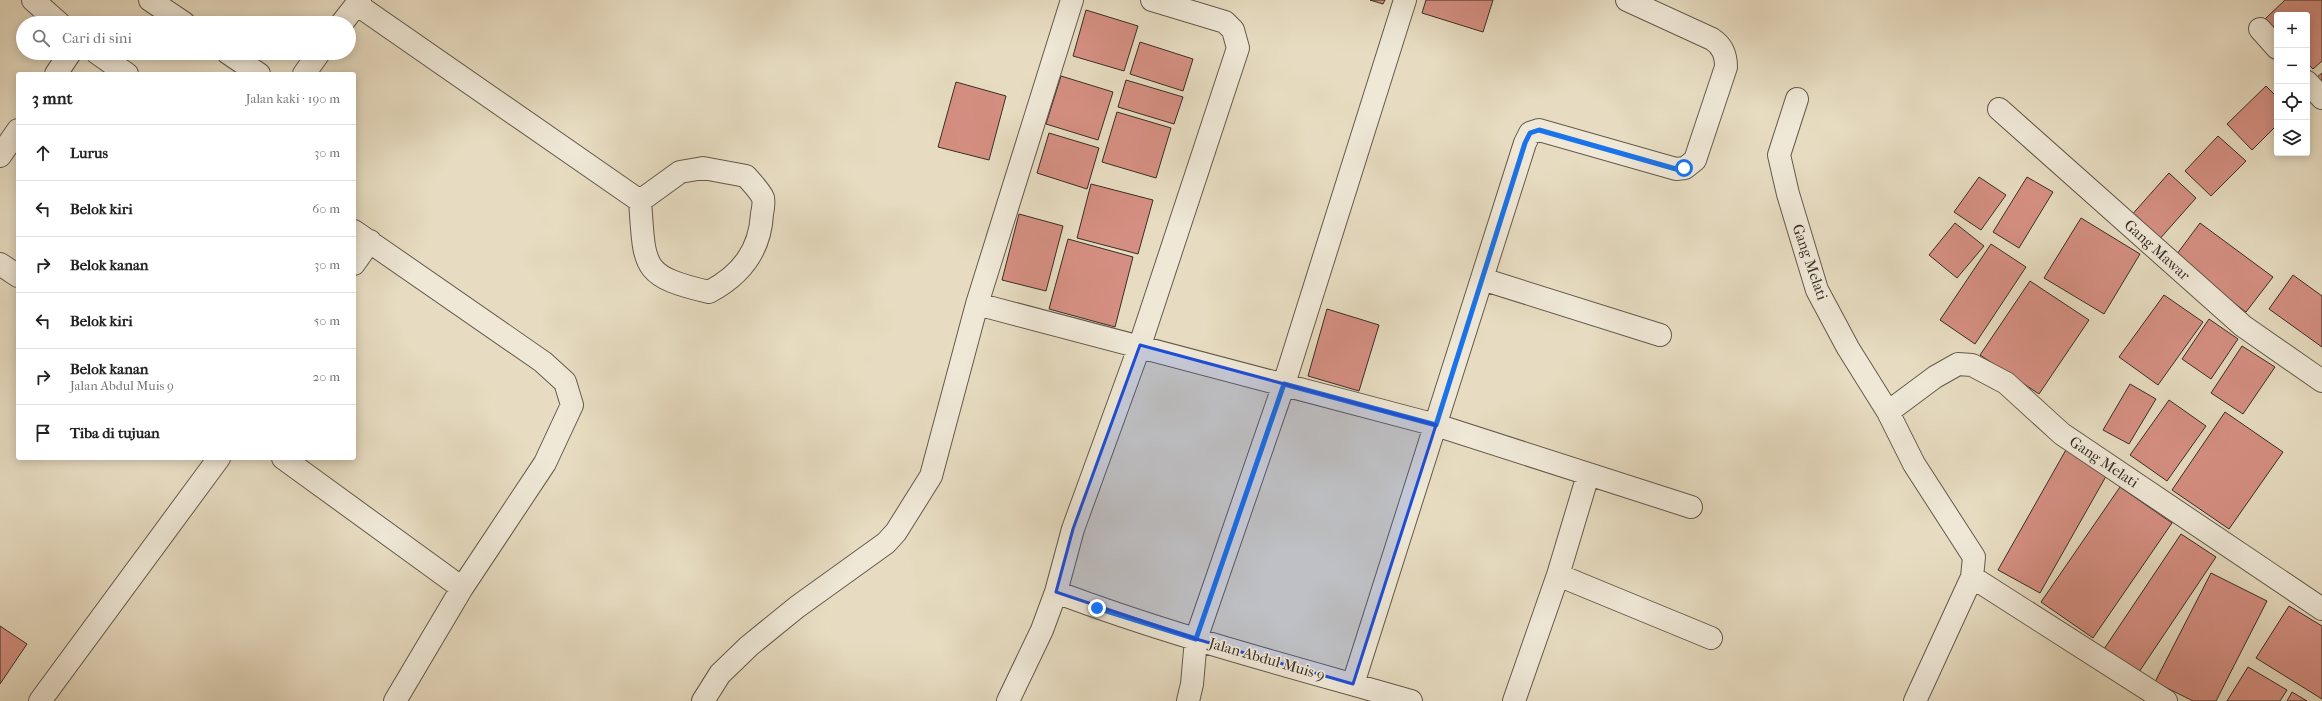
<!DOCTYPE html>
<html lang="id">
<meta charset="utf-8">
<style>
:root{--surface:#fff;--page:#f6f6f6;--text:#222;--muted:#767676;--line:#e0e0e0}
body{margin:0;font-family:"IM FELL French Canon",serif;background:var(--page);color:var(--text)}
.controls{position:absolute;right:12px;top:12px;display:grid;overflow:hidden;border-radius:4px;box-shadow:0 2px 10px #0003}
.controls button{width:36px;height:36px;display:grid;place-items:center;padding:0;border:0;border-bottom:1px solid var(--line);background:var(--surface);color:var(--text);font:20px sans-serif}
.stop{position:absolute;width:12px;height:12px;margin:-9px;border:3px solid #1a73e8;border-radius:50%;background:#fff}
.stop.end{background:#1a73e8;border-color:#fff;box-shadow:0 1px 4px #0008}
.list{margin:0;padding:0;list-style:none}
h2{display:flex;justify-content:space-between;align-items:center;height:52px;margin:0;padding:0 16px;font-size:17px}
h2 small{font-size:13px;font-weight:400;color:var(--muted)}
.list li{display:grid;grid-template-columns:26px 1fr auto;gap:12px;align-items:center;box-sizing:border-box;height:56px;padding:0 16px;border-top:1px solid var(--line)}
.list b{display:block;font-size:15px;white-space:nowrap}
.list p{margin:0;font-size:13px;white-space:nowrap;color:var(--muted)}
.list em{font-size:13px;font-style:normal;color:var(--muted)}
.icon{flex:none;width:22px;height:22px;fill:none;stroke:currentColor;stroke-width:2;stroke-linecap:round;stroke-linejoin:round}
.map{position:relative;flex:none;width:2322px;height:701px;overflow:hidden}
.search{position:absolute;background:var(--surface);box-shadow:0 2px 10px #0003;left:16px;top:16px;width:340px;height:44px;display:flex;align-items:center;gap:10px;box-sizing:border-box;padding:0 14px;border-radius:22px;color:var(--muted);font-size:15px}
.panel{position:absolute;background:var(--surface);box-shadow:0 2px 10px #0003;left:16px;top:72px;width:340px;height:388px;border-radius:4px}
.map>svg:first-child{display:block}
.building{fill:#d58f82;stroke:#382e25}
.lines{fill:none;stroke-linecap:round;stroke-linejoin:round}
.minor-casing{stroke:#645a4c;stroke-width:24}
.minor{stroke:#efe8d7;stroke-width:22}
.route{stroke:#1a73e8;stroke-width:5}
.marked{fill:#1d4ed8;fill-opacity:0.2;stroke:#1d4ed8;stroke-width:3;stroke-linejoin:round}
.labels{text-anchor:middle;stroke-width:3.5;stroke-linejoin:round;paint-order:stroke}
.street-label{font-size:15px;fill:#382e25;stroke:#efe8d7}
</style>
<div class="map">
<svg width="2322" height="701" viewBox="0 0 2322 701">
<rect width="100%" height="100%" fill="#e7dcc1"/>
<filter id="stains"><feTurbulence type="fractalNoise" baseFrequency=".005" numOctaves="4"/><feColorMatrix values="0 0 0 0 .2 0 0 0 0 .09 0 0 0 0 .02 0 0 0 .5 -.17"/></filter>
<radialGradient id="worn" r=".72"><stop offset=".6" stop-color="#630" stop-opacity="0"/><stop offset="1" stop-color="#630" stop-opacity=".3"/></radialGradient>
<path class="building" d="M1370 0H1385L1383 4Z
M1426 0H1493L1483 32 1422 13Z
M2285 0H2322V61L2313 69 2307 63V15H2277V32L2265 19Z
M1086 10 1138 26 1124 71 1073 56Z
M1140 42 1193 59 1183 91 1130 74Z
M2322 73V84L2316 78Z
M1061 76 1113 92 1098 140 1046 124Z
M1126 80 1183 97 1174 124 1118 107Z
M956 82 1006 96 989 160 938 147Z
M2266 86 2277 97V125L2252 150 2227 124Z
M1117 112 1171 128 1156 178 1102 162Z
M1049 133 1099 148 1087 189 1037 173Z
M2218 136 2246 161 2211 196 2185 171Z
M2169 173 2196 198 2157 242 2129 218Z
M1979 177 2006 195 1981 230 1954 212Z
M2027 177 2053 192 2019 248 1993 232Z
M1091 184 1153 200 1138 254 1077 238Z
M1019 214 1063 226 1046 291 1002 280Z
M2081 218 2140 254 2104 314 2044 278Z
M1955 223 1984 246 1957 278 1929 255Z
M2200 223 2273 277 2246 312 2174 258Z
M1068 239 1133 257 1115 327 1049 309Z
M1991 244 2026 267 1975 344 1940 320Z
M2293 275 2322 296V347L2269 309Z
M2030 281 2089 320 2039 394 1980 355Z
M2164 295 2203 322 2158 385 2119 357Z
M1327 309 1379 325 1359 391 1308 376Z
M2209 319 2238 339 2211 379 2182 359Z
M2242 346 2275 367 2243 414 2211 393Z
M2130 384 2156 399 2129 444 2103 430Z
M2169 400 2206 426 2167 481 2130 455Z
M2225 412 2283 452 2229 529 2172 490Z
M2067 448 2109 471 2040 593 1998 570Z
M2120 487 2172 523 2093 638 2041 602Z
M2181 534 2216 557 2139 672 2104 649Z
M2211 573 2267 601 2216 701H2193L2155 682Z
M2289 606 2322 626V699L2256 658Z
M0 626 27 644 0 684Z
M2248 667 2287 690 2280 701H2227Z
M2292 692 2307 701H2287Z"/>
<g class="lines">
<g class="minor-casing">
<path id="minor" d="M33 0 59 23
M150 0 184 23
M356 4 640 201 680 172 703 168 746 176C751 182 760 191 763 198 764 202 763 209 762 214 760 251 741 275 709 292 640 276 645 267 640 201
M342 23 360 0
M2260 29 2277 48
M97 53 127 74
M228 53 259 74
M56 74 70 53
M304 74 319 53
M2307 82 2322 98
M1797 99 1779 155 1788 194 1817 290 1848 348 1888 412
M1999 109 2243 326 2322 381
M0 156 18 130
M354 231 543 362 565 382 572 405 545 463 462 588 395 701
M0 264 18 276
M354 264 370 241
M1482 279 1660 335
M977 304 1436 425 1691 507
M283 458 462 588
M1558 575 1588 475
M1972 577 2166 701
M1056 592C1172 636 1293 667 1411 701
M1353 684 1525 143 1530 133 1539 130 1676 169 1685 168 1695 160 1726 67C1726 55 1723 46 1712 39L1627 0
M40 701 219 458
M703 701 720 674 749 646 797 607 886 543 896 532 931 476 977 304 1072 0
M1008 701 1042 630 1056 592 1073 529 1140 345 1238 48 1233 30 1225 22 1152 0
M1188 701 1192 684 1196 639 1284 384 1405 0
M1514 701 1558 575 1711 638
M1915 701 1972 577 1974 557 1914 464 1888 412 1935 377 1958 364 1972 365 2006 383 2062 434 2322 609"/>
</g>
<use href="#minor" class="minor"/>
</g>
<g class="lines">
<path class="route" d="M1097 608 1196 639 1284 384 1436 425 1525 143 1530 133 1539 130 1676 169 1684 168"/>
</g>
<path class="marked" d="M1140 345 1436 425 1353 684 1196 639 1056 592 1073 529Z"/>
<g class="labels">
<g class="street-label">
<text transform="translate(2157 250) rotate(42)" y="5">Gang Mawar</text>
<text transform="translate(1810 262) rotate(71)" y="5">Gang Melati</text>
<text transform="translate(2104 462) rotate(34)" y="5">Gang Melati</text>
<text transform="translate(1267 659) rotate(16)" y="5">Jalan Abdul Muis 9</text>
</g>
</g>
<rect width="100%" height="100%" filter="url(#stains)"/>
<rect width="100%" height="100%" fill="url(#worn)"/>
</svg>
<div class="controls">
<button>+</button>
<button>−</button>
<button><svg class="icon" aria-label="locate" viewBox="0 0 24 24"><circle cx="12" cy="12" r="6"/><path d="M12 2v4M12 18v4M2 12h4M18 12h4"/></svg></button>
<button><svg class="icon" aria-label="layers" viewBox="0 0 24 24"><path d="M12 4l9 5-9 5-9-5zM3 14l9 5 9-5"/></svg></button>
</div>
<div class="stop" style="left:1684px;top:168px"></div>
<div class="stop end" style="left:1097px;top:608px"></div>
<div class="search"><svg class="icon" aria-label="search" viewBox="0 0 24 24"><circle cx="10" cy="10" r="6"/><path d="M15 15l6 6"/></svg>Cari di sini</div>
<section class="panel">
<h2>3 mnt<small>Jalan kaki · 190 m</small></h2>
<ul class="list">
<li><svg class="icon" aria-label="ahead" viewBox="0 0 24 24"><path d="M12 20V5M6 11l6-6 6 6"/></svg><div><b>Lurus</b></div><em>30 m</em></li>
<li><svg class="icon" aria-label="left" viewBox="0 0 24 24"><path d="M17 20v-9H6M10 6l-5 5 5 5"/></svg><div><b>Belok kiri</b></div><em>60 m</em></li>
<li><svg class="icon" aria-label="right" viewBox="0 0 24 24"><path d="M7 20v-9h11M14 6l5 5-5 5"/></svg><div><b>Belok kanan</b></div><em>30 m</em></li>
<li><svg class="icon" aria-label="left" viewBox="0 0 24 24"><path d="M17 20v-9H6M10 6l-5 5 5 5"/></svg><div><b>Belok kiri</b></div><em>50 m</em></li>
<li><svg class="icon" aria-label="right" viewBox="0 0 24 24"><path d="M7 20v-9h11M14 6l5 5-5 5"/></svg><div><b>Belok kanan</b><p>Jalan Abdul Muis 9</p></div><em>20 m</em></li>
<li><svg class="icon" aria-label="arrive" viewBox="0 0 24 24"><path d="M6 21V4h12l-3 4 3 4H6"/></svg><div><b>Tiba di tujuan</b></div></li>
</ul>
</section>
</div>
